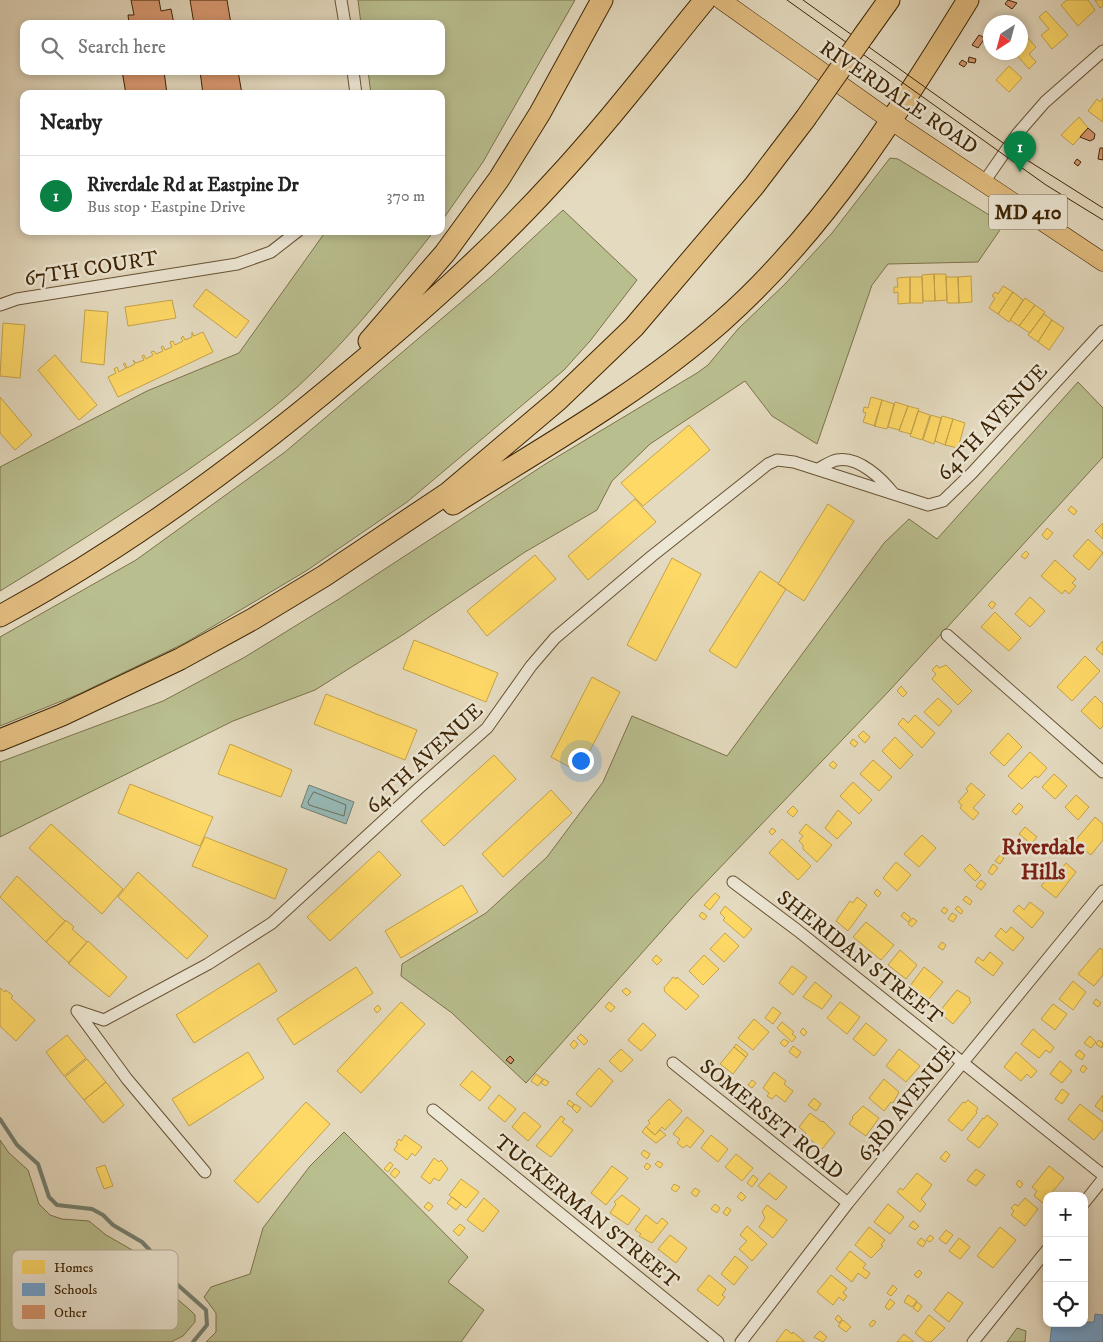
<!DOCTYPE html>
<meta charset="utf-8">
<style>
:root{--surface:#fff;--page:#f6f6f6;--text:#222;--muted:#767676;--line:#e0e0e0;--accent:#0b8043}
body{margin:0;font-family:"IM FELL DW Pica",serif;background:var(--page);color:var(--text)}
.controls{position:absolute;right:15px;bottom:15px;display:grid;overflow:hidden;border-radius:10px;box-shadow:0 2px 8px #0003}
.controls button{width:45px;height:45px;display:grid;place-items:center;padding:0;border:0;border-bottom:1px solid var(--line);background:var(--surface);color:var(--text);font:25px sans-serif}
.compass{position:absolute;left:983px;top:15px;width:45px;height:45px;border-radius:50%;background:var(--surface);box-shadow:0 2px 8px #0003;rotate:216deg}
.you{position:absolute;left:580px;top:760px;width:18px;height:18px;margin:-12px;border:4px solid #fff;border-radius:50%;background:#1a73e8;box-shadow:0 0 0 8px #1a73e833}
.badge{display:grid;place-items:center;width:32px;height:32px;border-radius:50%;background:var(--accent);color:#fff;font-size:16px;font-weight:700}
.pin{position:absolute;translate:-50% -41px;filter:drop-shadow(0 1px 2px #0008)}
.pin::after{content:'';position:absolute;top:26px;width:18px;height:15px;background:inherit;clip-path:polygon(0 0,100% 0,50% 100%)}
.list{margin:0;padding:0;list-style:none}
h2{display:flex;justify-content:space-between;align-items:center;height:65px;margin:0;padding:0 20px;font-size:21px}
h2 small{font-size:16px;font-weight:400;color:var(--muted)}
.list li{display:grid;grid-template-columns:32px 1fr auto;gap:15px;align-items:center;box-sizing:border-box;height:80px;padding:0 20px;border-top:1px solid var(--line)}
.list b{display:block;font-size:19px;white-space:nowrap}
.list p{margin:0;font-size:16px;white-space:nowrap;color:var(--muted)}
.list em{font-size:16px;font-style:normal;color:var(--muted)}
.icon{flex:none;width:28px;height:28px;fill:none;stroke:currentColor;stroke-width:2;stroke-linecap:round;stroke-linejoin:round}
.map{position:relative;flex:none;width:1103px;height:1342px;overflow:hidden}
.search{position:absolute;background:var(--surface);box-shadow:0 2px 8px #0003;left:20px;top:20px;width:425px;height:55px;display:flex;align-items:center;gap:12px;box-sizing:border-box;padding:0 18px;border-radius:10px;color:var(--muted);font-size:19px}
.panel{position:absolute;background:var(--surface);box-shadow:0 2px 8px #0003;left:20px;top:90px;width:425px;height:145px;border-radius:10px}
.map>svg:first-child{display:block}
.green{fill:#b9be8f;stroke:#7c724a}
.water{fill:#97bab8;stroke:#737e70}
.homes{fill:#ffd966;stroke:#c5a349}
.schools{fill:#6fa8dc;stroke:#60819c}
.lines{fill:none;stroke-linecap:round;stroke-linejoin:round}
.shore{stroke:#6a705e;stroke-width:1}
.stream{stroke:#737e70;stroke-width:4}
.building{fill:#d99971;stroke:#3e2505}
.minor-casing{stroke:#685234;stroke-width:13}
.primary-casing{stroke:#3e2505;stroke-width:19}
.motorway-casing{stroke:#3e2505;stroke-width:23}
.minor{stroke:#ede7d5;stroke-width:11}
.primary{stroke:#e2bd80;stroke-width:18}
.motorway{stroke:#e2bd80;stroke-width:21}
.tram{stroke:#3e2505;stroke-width:1}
.motorway-bridge-casing{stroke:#3e2505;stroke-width:23;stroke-linecap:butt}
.motorway-bridge{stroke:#e2bd80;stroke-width:21}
.labels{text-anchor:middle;stroke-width:5;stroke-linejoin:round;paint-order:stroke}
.shield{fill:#ede7d5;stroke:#725f43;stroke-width:1}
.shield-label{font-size:20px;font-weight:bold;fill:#3e2505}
.street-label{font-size:21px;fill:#3e2505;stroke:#ede7d5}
.neighbourhood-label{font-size:22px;font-weight:bold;fill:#7a1f14;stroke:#ede7d5}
.key{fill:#ede7d5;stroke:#b8ad97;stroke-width:1}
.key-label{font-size:14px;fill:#3e2505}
</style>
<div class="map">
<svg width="1103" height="1342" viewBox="0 0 1103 1342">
<rect width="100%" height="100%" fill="#e4dabf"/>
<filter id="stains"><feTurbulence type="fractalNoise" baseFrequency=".004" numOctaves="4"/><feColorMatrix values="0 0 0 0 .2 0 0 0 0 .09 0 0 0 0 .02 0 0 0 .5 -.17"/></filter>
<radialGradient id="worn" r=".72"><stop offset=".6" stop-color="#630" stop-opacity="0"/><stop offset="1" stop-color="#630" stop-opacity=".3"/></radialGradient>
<path class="green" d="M358 0H575L483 162 441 222V94H371L368 71H441V24H361Z
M890 158 898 159 1004 224 978 262 888 264 872 285 817 444 772 416 745 381 650 444 612 481 597 510 525 552 404 634 315 690 233 721 0 837V762L163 701 245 657 339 599 547 463 697 373 708 365 738 329 785 284 832 233Z
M563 210 637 280 590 341 564 370 407 502 306 571 185 643 79 694 0 726V637L136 560 285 452 493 275Z
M326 231H434C396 280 357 329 313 372 275 410 229 441 185 472 124 513 63 553 0 591V467L147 391 239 353Z
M1078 382 1103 408V457L889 691 690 899 526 1083 452 1013 401 976 402 964 486 913 547 857 603 782 632 716 727 756 884 543 909 519 937 539Z
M344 1132 468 1257 448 1282 484 1310 461 1342H206L216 1332V1313L204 1297 211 1287 250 1274 263 1228 310 1166Z
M0 1140 9 1153 28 1170 39 1204 50 1215 62 1219 89 1221 106 1235 134 1251 153 1271 161 1285 190 1310 195 1315V1322L183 1336 171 1342H0Z
M1017 1328 1026 1331 1025 1342H1007Z"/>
<path class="water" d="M309 785 354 802 346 824 301 807Z"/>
<path class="homes" d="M1067 0H1088L1095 10 1078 26 1061 5Z
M1095 0H1103V6L1100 8Z
M1046 11 1068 35 1052 49 1041 35 1049 29 1039 17Z
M1025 35 1036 47 1029 54 1036 62 1029 69 1014 52H1020V39Z
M1009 66 1022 78 1009 92 996 80Z
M1103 98V122L1088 111 1097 99 1100 102Z
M1079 117 1088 128 1073 145 1061 135Z
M934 274 935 301H923L922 275Z
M934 274H946L947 300 935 301Z
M971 276 972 302 959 303 958 277Z
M910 277V303L898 304V292L894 293V287H898L897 278Z
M910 277H922L923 303H910Z
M946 277H958L959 303H947Z
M1003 286 1013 292 998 314 989 308 995 298 992 296 995 292 998 294Z
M206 289 249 321 236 338 193 306Z
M1013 292 1023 300 1009 322 998 314Z
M1025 298 1035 305 1019 326 1010 320Z
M172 300 176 318 128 326 125 307Z
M1035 305 1045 312 1030 333 1019 326Z
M85 310 108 312 104 365 81 362Z
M1044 314 1052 320 1038 342 1028 335Z
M1052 320 1064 328 1049 350 1038 342Z
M3 323 25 325 20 378 0 376Z
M192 332 194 336 203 332 213 352 118 397 108 377 116 373 114 369 117 367 119 372 126 368 123 364 125 363 127 368 135 364 133 360 136 363 144 360 142 356 144 355 146 359 153 355 151 352 154 351 156 354 163 351 161 347 163 346 165 350 172 347 170 342 173 341 175 345 183 341 181 338 183 336 185 340 192 337Z
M55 355 97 405 79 420 38 370Z
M0 397 32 435 15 450 0 433Z
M871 397 882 400 875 426 863 422 866 413 863 412 864 407 868 408Z
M882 400 894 404 887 429 874 426Z
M895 402 908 406 899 430 888 427Z
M908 406 919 409 911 434 899 431Z
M918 411 930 415 922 440 910 436Z
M931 415 941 418 934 444 923 440Z
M942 416 953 419 945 445 935 441Z
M953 419 965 423 958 448 945 445Z
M689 425 710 450 643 506 621 483Z
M635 499 656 522 588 580 568 556Z
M828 504 854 521 804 601 778 584Z
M1071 506 1077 511 1074 515 1068 510Z
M1103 523V539L1095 531Z
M1047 528 1053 533 1047 540 1042 535Z
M1088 539 1103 553 1089 570 1073 556Z
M1026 551 1029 554 1025 559 1021 556Z
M535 555 556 579 487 636 467 611Z
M672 558 701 574 656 661 627 645Z
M1055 560 1076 579 1072 583 1076 586 1069 594 1065 590 1062 594 1041 576Z
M760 571 786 589 736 668 709 651Z
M1030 597 1045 611 1030 627 1015 614Z
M992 601 996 604 992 609 988 605Z
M995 612 1021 638 1009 651 981 627Z
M414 640 498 673 486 702 403 669Z
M1103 641V655L1096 649Z
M1085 656 1100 671 1072 701 1057 687Z
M937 665 939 668 946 665 972 691 958 705 932 679 936 674 932 670Z
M592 677 620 692 579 772 551 757Z
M901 686 907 693 903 697 897 691Z
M326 694 417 730 405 760 314 724Z
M1095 696 1103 704V726L1100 729 1081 711Z
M938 698 952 711 939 726 924 712Z
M915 715 935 733 922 748 898 724 903 718 908 723Z
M863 731 870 737 865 743 858 736Z
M1008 733 1022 747 1004 766 990 753Z
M895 737 913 755 900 769 882 751Z
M853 739 858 743 855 747 850 743Z
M230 744 292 770 281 797 218 774Z
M1030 752 1047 768 1038 778 1035 776 1022 789 1008 776Z
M494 755 516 779 444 846 421 821Z
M873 760 892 777 879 791 860 774Z
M833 761 837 765 834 769 829 765Z
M1054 774 1067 786 1055 799 1042 787Z
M853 782 872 800 859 814 840 796Z
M971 783 985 795 973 808 979 813 973 820 960 808 962 805 958 802 968 791 966 789Z
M130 784 213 817 200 846 118 813Z
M551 790 572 813 503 877 482 854Z
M1076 795 1089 807 1078 820 1065 807Z
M1019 803 1023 807 1016 815 1012 811Z
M793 806 798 811 793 817 787 812Z
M838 810 852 823 837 839 825 828Z
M1095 817 1103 824V840L1091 855 1074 842Z
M51 824 123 889 102 914 29 848Z
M806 824 832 845 817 862 803 849V845L799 841 803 836 799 833Z
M1025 827 1037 837 1031 844 1019 834Z
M772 828 776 831 772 835 769 832Z
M922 835 936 848 919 867 904 854Z
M205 837 287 869 275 899 192 866Z
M782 839 811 866 798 880 769 853Z
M1055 839 1060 843 1056 848 1051 844Z
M1066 840 1072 845 1065 853 1059 848Z
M379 851 401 875 330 941 307 917Z
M1000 855 1004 858 1000 864 995 861Z
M896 862 911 875 897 891 883 878Z
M1066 863 1076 872 1056 898 1041 886 1056 868 1060 871Z
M970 864 981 875 975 881 964 870Z
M993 864 998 868 992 875 988 872Z
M138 872 208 936 187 959 118 897Z
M17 876 65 921 46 942 0 897Z
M981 880 986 884 981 890 976 886Z
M462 885 478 912 401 958 385 931Z
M877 889 881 893 878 897 874 893Z
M715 893 720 897 710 910 704 905Z
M966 896 972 901 970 905 963 900Z
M857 897 867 905 848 931 836 921 850 901 853 903Z
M1030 902 1044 913 1032 928 1013 911 1019 905 1024 910Z
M725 906 752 929 744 938 723 920 725 918 720 913Z
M958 906 963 911 961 914 955 909Z
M944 907 948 910 945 914 941 911Z
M702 912 707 916 704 920 699 916Z
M904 912 911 918 908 922 901 916Z
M952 913 957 916 953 922 948 919Z
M913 918 917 921 912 927 908 924Z
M65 921H67L74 927 72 929 87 942 69 963 46 942Z
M866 922 894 945 881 960 853 937Z
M1011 927 1024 938 1013 951 995 936 1001 928 1006 933Z
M725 933 739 946 724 962 710 949Z
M88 941 127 977 109 997 68 963Z
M942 942 946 945 943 950 938 947Z
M1100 948 1103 950V975L1094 986 1078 974Z
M900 950 917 965 906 979 888 965Z
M990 952 1003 963 993 976 975 962 978 957 983 961Z
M656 955 662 960 657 965 652 960Z
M704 955 719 969 703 985 689 971Z
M259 963 277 991 194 1043 176 1015Z
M792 966 807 977 793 995 779 983Z
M356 967 373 993 294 1045 277 1019Z
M924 967 943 982 929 999 910 986Z
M673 977 676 979 677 977 699 996 686 1010 665 992 664 988Z
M1073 981 1086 992 1073 1010 1059 999Z
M815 982 832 996 822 1009 803 997Z
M0 988 5 992 6 990 13 996 11 998 35 1020 16 1041 0 1026Z
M626 988 631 992 627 996 622 991Z
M957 990 970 998 969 1000 971 1002 953 1024 939 1012Z
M1096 999 1101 1003 1098 1007 1093 1003Z
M401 1002 425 1024 361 1093 337 1071Z
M609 1002 615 1007 611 1012 605 1007Z
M840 1002 860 1017 847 1034 827 1018Z
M1053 1004 1067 1014 1055 1030 1041 1019Z
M378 1005 381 1009 377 1013 374 1009Z
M773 1007 781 1013 773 1024 765 1018Z
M754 1019 769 1032 753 1050 738 1038Z
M782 1022 794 1032 792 1034 796 1037 792 1042 777 1028Z
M643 1023 656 1035 641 1051 628 1040Z
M866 1023 887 1040 874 1056 853 1039Z
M803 1028 807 1032 804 1036 800 1032Z
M1033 1029 1054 1047 1050 1053 1046 1050 1039 1058 1021 1044Z
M581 1034 588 1041 584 1045 577 1038Z
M67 1035 86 1058 64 1076 46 1052Z
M1090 1036 1096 1042 1091 1048 1084 1043Z
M784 1039 789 1042 785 1047 780 1043Z
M574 1040 578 1044 574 1049 570 1045Z
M1099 1040 1103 1043 1102 1048 1096 1044Z
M736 1044 748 1054 746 1057 734 1047Z
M793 1046 801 1052 797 1058 789 1052Z
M734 1047 746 1057 733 1074 720 1064Z
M621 1049 633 1060 621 1072 609 1061Z
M899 1049 920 1066 906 1082 886 1066Z
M1079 1050 1085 1055 1082 1060 1075 1055Z
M248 1052 264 1078 189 1126 172 1099Z
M1016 1052 1037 1071 1031 1078 1027 1074 1021 1081 1004 1067Z
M87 1059 106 1082 84 1100 65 1077Z
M1060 1061 1072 1071 1062 1083 1050 1074Z
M1083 1065 1087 1068 1083 1073 1080 1070Z
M599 1068 613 1081 591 1107 576 1094Z
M472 1071 491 1087 480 1101 460 1085Z
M774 1072 786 1081 784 1084 793 1091 785 1102 776 1095 772 1099 767 1096 769 1093 763 1088Z
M536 1074 543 1079 538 1086 531 1081Z
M544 1079 549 1082 546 1086 541 1083Z
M884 1079 899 1092 893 1103 891 1102 884 1111 869 1098Z
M752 1080 756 1083 752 1088 748 1085Z
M106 1082 124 1105 103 1123 84 1100Z
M1062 1089 1069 1094 1062 1104 1055 1099Z
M499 1095 516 1109 505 1122 488 1108Z
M1103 1095V1112L1095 1106Z
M814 1098 821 1104 816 1111 808 1105Z
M669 1099 682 1111 665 1130 662 1127 655 1135 646 1127 650 1123 648 1121Z
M569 1100 574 1104 572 1107 567 1104Z
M968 1100 978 1108 976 1111 977 1113 962 1131 948 1120 963 1102 965 1103Z
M306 1102 330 1124 258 1203 234 1181Z
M575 1104 581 1108 577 1113 572 1108Z
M1080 1104 1103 1122V1129L1094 1140 1068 1119Z
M863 1106 879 1118 866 1136 849 1124 853 1118 852 1117Z
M524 1112 541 1126 528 1141 512 1127Z
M810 1113 822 1122 823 1121 835 1133 822 1149 805 1135 806 1133 799 1127Z
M987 1115 998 1124 979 1148 967 1139 983 1118 984 1119Z
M561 1116 565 1119 562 1122 573 1130 551 1157 536 1146Z
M687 1117 704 1131 690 1148 687 1145 683 1148 677 1143 680 1139 673 1134Z
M646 1127 655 1135 660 1130 666 1135 656 1143 642 1132Z
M405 1135 422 1147 415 1156 412 1153 407 1160 394 1150 398 1144 396 1143 399 1139 401 1141Z
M711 1135 728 1149 718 1162 701 1148Z
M644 1150 650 1154 647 1159 641 1154Z
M946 1151 950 1155 945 1162 940 1158Z
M736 1154 753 1168 742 1181 725 1167Z
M434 1158 439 1162 441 1160 448 1169 439 1181 434 1178 430 1184 421 1177Z
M658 1161 663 1164 660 1168 655 1164Z
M390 1162 393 1165 388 1172 384 1169Z
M647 1163 651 1166 647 1170 644 1167Z
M105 1165 113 1186 104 1189 96 1168Z
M612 1166 628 1178 606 1205 591 1193Z
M1049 1166 1064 1178 1049 1196H1047L1043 1203 1034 1196 1037 1191 1032 1187Z
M395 1168 400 1172 395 1178 390 1174Z
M976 1169 985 1175 976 1186 967 1180Z
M769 1173 787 1187 776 1200 758 1186Z
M917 1173 932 1185 921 1199 926 1204 920 1212 897 1192 900 1188 903 1190Z
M753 1175 758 1179 752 1187 747 1183Z
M461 1179 479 1192 466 1208 449 1195Z
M1019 1180 1023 1184 1020 1188 1016 1184Z
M674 1184 680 1187 676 1192 671 1189Z
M695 1188 700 1191 696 1197 691 1193Z
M741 1192 746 1197 742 1201 737 1197Z
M622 1195 640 1209 628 1225 610 1213 616 1204 614 1202Z
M452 1197 461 1204 456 1210 447 1203Z
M484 1198 499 1211 483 1232 467 1220Z
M1025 1198 1038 1209 1025 1226 1011 1215 1014 1211 1011 1208 1015 1204 1018 1206Z
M428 1202 433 1206 429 1211 424 1207Z
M715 1204 720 1208 717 1213 711 1209Z
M888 1204 904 1217 890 1234 874 1222Z
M767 1205 787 1220 773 1238 759 1227 765 1218 762 1212Z
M727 1207 731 1210 727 1216 723 1213Z
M646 1215 657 1224 662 1218 668 1223 652 1243 639 1236 641 1234 635 1230Z
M913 1221 919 1226 915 1230 909 1226Z
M460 1224 465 1228 459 1236 453 1231Z
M747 1226 767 1244 752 1261 739 1249 747 1241 740 1235Z
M869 1227 885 1240 881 1245 883 1246 871 1258 855 1245Z
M1000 1227 1016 1240 993 1268 977 1256Z
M946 1230 953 1235 946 1244 939 1239Z
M670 1235 687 1248 676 1263 658 1249Z
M930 1235 934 1238 930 1242 926 1240Z
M921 1238 926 1242 923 1247 917 1243Z
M959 1238 970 1247 960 1259 949 1251Z
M850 1251 866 1264 863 1268 870 1273 866 1279 858 1273 852 1282 836 1269Z
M735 1256 748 1267 734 1285 721 1274Z
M919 1270 922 1273 918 1278 914 1275Z
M709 1275 726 1289 722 1295 725 1297 718 1306 697 1290Z
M831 1275 847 1288 843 1293 847 1296 843 1301 839 1297 833 1305 817 1292Z
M893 1285 897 1289 891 1296 887 1293Z
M948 1292 963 1303 949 1322 934 1310Z
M908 1295 917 1301 912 1307 904 1302Z
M890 1299 895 1303 889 1310 885 1307Z
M917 1302 922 1306 918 1312 913 1308Z
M838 1315 842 1319 839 1323 835 1319Z
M929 1315 945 1328 931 1342H926L915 1333Z
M843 1320 851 1327 846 1332 838 1326Z
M873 1320 876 1322 872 1327 869 1325Z
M786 1329 792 1334 793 1332 805 1342H776Z
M820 1331 827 1337 823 1342 814 1337Z
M904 1334 914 1342H897Z"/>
<path class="schools" d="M1095 1314 1103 1315V1342H1050L1052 1323 1094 1322Z"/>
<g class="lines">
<path class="shore" d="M314 792 346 805 344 816 309 805 308 802Z"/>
<path class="stream" d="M0 1119 17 1145 38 1164 49 1197 57 1205 92 1209 103 1215 113 1225 142 1242 163 1264 170 1278 206 1310 207 1325 193 1342"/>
</g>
<path class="building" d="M131 0H159L161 11 171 9 174 24H129L128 15H134Z
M190 0H227L231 24H194Z
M1008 0 1017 3 1012 9 1005 4Z
M979 35 985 38 978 48 972 45Z
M969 57 976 59 975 63 968 62Z
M962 60 967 63 964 67 959 64Z
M122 71H164L167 94H126Z
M200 71H238L242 94H203Z
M1088 128 1095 134 1094 139 1090 141 1080 137Z
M1100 148H1103V160L1098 159Z
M1077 159 1081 162 1078 166 1074 163Z
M510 1056 514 1060 511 1064 506 1060Z"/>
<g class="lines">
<g class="minor-casing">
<path id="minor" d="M341 0 345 24
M353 71 356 94
M984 182 1018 133 1045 102 1103 51
M0 305 17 299 237 264 271 252 298 231
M818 469C824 466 831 461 837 460 859 456 882 479 894 494
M947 635 1103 772
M733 882 797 930 1103 1175
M77 1011 104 1020 208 964 272 923 419 788 487 728 531 666 555 638 652 556 768 464 777 460 794 462 928 505 943 501 972 473 1103 331
M77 1011 127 1079 205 1172
M673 1063 848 1203
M433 1110 718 1342
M1084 1203 1103 1179
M741 1342 848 1203 1103 891
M973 1342 1047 1250"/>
</g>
<g class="primary-casing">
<path id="primary" d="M721 0 890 120 1103 262"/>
</g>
<g class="motorway-casing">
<path id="motorway" d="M864 35 889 0
M369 341 445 253 499 179 540 113 602 0
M453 504C544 447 640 393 721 322 822 233 898 114 968 0
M0 616C124 549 241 463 349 372 421 312 490 251 553 182 607 124 655 61 705 0
M0 740 62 715 180 659 253 619 324 576 448 493 558 400 634 327 754 186 805 119"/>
</g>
<use href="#minor" class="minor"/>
<use href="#primary" class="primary"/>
<use href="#motorway" class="motorway"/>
<path class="tram" d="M787 0 1046 185 1103 220
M803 0 1027 160 1103 208"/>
<g class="motorway-bridge-casing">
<path id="motorway-bridge" d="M805 119 864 35"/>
</g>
<use href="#motorway-bridge" class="motorway-bridge"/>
</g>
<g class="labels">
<rect class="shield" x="989" y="194.5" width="78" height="35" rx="4"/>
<g class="shield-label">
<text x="1028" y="219">MD 410</text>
</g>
<g class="street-label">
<text transform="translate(899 97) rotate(34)" y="7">RIVERDALE ROAD</text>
<text transform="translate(91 268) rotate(-9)" y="7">67TH COURT</text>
<text transform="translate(992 422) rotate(-47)" y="7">64TH AVENUE</text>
<text transform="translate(424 758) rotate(-43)" y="7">64TH AVENUE</text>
<text transform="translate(860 957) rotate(38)" y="7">SHERIDAN STREET</text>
<text transform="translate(906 1103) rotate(-51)" y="7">63RD AVENUE</text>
<text transform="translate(772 1119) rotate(39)" y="7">SOMERSET ROAD</text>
<text transform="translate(587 1211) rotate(39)" y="7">TUCKERMAN STREET</text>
</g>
<g class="neighbourhood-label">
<text x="1043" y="854">Riverdale<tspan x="1043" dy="25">Hills</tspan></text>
</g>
</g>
<rect x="12" y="1250" width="166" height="80" rx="8" class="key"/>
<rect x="22" y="1260" width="23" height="14" fill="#ffd966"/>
<rect x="22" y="1283" width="23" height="13" fill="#6fa8dc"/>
<rect x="22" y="1305" width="23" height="14" fill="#d99971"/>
<g class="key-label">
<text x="54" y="1272">Homes</text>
<text x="54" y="1294">Schools</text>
<text x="54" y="1317">Other</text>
</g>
<rect width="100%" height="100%" filter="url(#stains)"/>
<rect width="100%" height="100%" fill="url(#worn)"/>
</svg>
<div class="controls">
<button>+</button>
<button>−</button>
<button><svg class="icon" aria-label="locate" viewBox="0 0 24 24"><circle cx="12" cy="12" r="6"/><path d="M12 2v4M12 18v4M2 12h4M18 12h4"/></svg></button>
</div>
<svg class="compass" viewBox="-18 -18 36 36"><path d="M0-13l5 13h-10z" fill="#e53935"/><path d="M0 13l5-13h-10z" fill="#767676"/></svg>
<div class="you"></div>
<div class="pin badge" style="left:1020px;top:172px">1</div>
<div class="search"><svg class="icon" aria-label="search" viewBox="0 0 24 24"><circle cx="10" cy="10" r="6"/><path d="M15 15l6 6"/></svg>Search here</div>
<section class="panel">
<h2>Nearby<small></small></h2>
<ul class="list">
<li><span class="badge">1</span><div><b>Riverdale Rd at Eastpine Dr</b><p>Bus stop · Eastpine Drive</p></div><em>370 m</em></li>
</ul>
</section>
</div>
